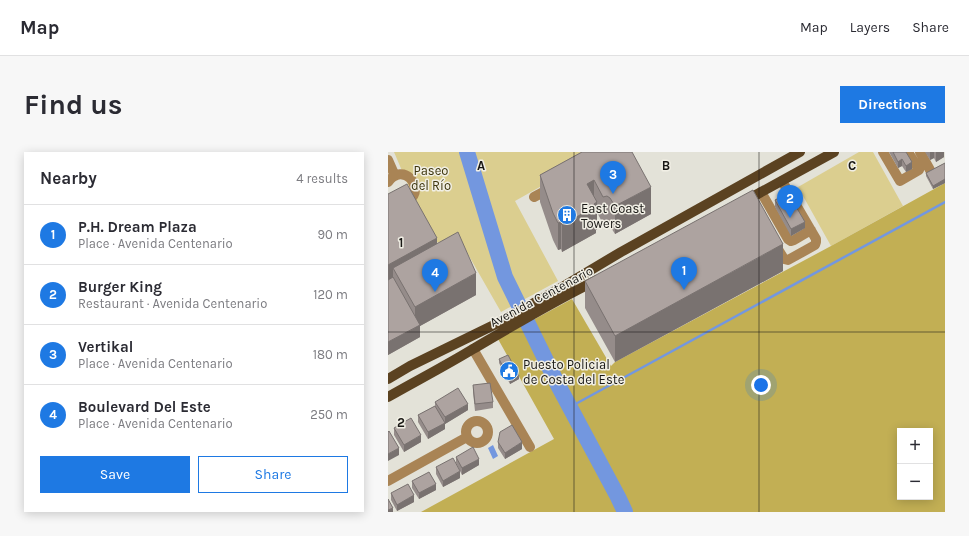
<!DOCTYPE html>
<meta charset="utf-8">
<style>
:root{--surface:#fff;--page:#f7f7f7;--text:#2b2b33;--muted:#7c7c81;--line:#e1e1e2;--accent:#1e79e3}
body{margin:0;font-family:Karla,sans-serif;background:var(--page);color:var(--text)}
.controls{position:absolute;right:12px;bottom:12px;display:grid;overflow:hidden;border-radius:0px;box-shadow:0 2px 10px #0003}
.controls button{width:36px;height:36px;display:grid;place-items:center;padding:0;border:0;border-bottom:1px solid var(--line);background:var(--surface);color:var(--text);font:20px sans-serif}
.you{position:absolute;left:373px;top:233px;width:14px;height:14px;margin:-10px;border:3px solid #fff;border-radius:50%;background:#1a73e8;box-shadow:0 0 0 6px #1a73e833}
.badge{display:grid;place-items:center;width:26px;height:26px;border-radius:50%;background:var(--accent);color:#fff;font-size:13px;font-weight:700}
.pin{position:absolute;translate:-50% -33px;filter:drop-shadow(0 1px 2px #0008)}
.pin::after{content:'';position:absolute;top:21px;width:14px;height:12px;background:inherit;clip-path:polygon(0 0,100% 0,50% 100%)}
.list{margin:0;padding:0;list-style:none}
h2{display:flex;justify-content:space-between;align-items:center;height:52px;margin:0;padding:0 16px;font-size:17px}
h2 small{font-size:13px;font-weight:400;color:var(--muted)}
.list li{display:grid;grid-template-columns:26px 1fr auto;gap:12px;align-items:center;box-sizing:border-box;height:60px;padding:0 16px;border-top:1px solid var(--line)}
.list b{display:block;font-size:15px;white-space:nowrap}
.list p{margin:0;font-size:13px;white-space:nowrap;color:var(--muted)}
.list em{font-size:13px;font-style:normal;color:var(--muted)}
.actions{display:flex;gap:8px;padding:12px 16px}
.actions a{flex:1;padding:9px 0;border:1px solid var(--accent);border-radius:0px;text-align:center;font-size:14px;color:var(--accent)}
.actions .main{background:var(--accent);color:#fff}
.map{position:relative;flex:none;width:557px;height:360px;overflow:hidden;border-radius:0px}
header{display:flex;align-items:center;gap:24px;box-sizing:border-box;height:56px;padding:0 20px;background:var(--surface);border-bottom:1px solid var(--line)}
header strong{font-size:19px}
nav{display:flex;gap:22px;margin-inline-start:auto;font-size:14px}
.intro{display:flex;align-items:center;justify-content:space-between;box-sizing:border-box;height:96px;padding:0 24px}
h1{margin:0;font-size:28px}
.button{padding:10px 18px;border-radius:0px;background:var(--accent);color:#fff;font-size:14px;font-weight:700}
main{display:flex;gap:24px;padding:0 24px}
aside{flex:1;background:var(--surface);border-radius:0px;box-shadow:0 2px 10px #0003}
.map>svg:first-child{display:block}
.green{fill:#dbce8f}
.forest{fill:#c2af54;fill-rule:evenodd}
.water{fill:#7397df}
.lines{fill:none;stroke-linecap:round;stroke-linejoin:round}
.stream{stroke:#7397df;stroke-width:2.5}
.river{stroke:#7397df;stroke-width:16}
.minor{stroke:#a98455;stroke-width:10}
.major{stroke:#5b4221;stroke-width:10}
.wall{fill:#958c8a}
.shaded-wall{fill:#797270}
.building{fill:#ada3a0;stroke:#797270}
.grid{fill:none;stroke:#191815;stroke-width:1;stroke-opacity:0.55}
.labels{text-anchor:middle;stroke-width:3;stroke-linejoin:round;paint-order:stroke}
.park-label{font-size:13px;fill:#3e360e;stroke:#f1efe5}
.poi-label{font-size:13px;fill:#191815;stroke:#f1efe5;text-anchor:start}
.street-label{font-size:13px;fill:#191815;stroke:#f1efe5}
.grid-label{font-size:13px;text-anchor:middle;font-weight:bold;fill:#191815;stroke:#f1efe5;stroke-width:3;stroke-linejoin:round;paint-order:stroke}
</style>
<header>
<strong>Map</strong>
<nav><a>Map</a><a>Layers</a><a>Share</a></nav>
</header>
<div class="intro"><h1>Find us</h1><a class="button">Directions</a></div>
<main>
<aside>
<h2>Nearby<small>4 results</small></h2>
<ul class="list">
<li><span class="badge">1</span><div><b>P.H. Dream Plaza</b><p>Place · Avenida Centenario</p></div><em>90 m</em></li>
<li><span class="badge">2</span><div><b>Burger King</b><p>Restaurant · Avenida Centenario</p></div><em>120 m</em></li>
<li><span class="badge">3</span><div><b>Vertikal</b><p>Place · Avenida Centenario</p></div><em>180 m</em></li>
<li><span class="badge">4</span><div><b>Boulevard Del Este</b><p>Place · Avenida Centenario</p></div><em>250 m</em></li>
</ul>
<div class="actions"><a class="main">Save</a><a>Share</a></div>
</aside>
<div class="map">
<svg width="557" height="360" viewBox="0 0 557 360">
<rect width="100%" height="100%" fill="#e3e2d8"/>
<path class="green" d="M6 0H214L127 49 170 129 113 160 77 97 44 89Z
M471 0H485L515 54 443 94 410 35Z"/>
<path class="forest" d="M557 31V360H33L166 287 110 187 184 147 223 214 227 210 443 94ZM512 279H542V345H512Z"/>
<path class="water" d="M105 293 110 304 105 307 100 296Z"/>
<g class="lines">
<path class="stream" d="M182 255 557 50"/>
<path class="river" d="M79 0 117 125 170 233 230 345 237 360"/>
<path class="minor" d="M495 0 512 29 531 18 520 0
M532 0 542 18
M0 8 7 24
M0 30C15 9 38 36 21 48 17 50 13 50 9 51 5 52 3 54 0 55
M373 40 400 87 403 89 406 88 423 78
M146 45 163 36
M388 94 396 107 400 108 427 93 428 90V87L394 29
M85 197 142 295
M78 280a11 11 0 1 1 22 0a11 11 0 1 1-22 0Z
M0 329 79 285"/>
<path class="major" d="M357 49 446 0
M0 227 22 214 110 171 176 134 233 100 412 0
M0 245C28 229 57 214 85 197 126 173 166 149 209 128"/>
</g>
<path class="wall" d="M194 0 263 62 227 82 222 74 219 72H215L209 60V78H208V81L174 100 173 97 170 98 165 88 152 50V23Z
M501 0H518L524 17 518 20 514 14 510 16Z
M537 0H556V5L548 10 546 6 542 8Z
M557 11V31L545 37 538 24V21Z
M0 42 49 92 88 143 32 174V185L0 203Z
M387 48 417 76 403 84 387 55Z
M395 119 227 210 197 156V129Z
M111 207 131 227 122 232 111 211Z
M85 233 105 250V256L87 259 85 240Z
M47 250 80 258 57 272V277L40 287 30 270V263L47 254Z
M6 276 33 290 16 300 6 283Z
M110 290 134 297 117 307 110 296Z
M68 305 91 313 74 323 68 311Z
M48 315 72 326 55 335 48 322Z
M24 329 48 338 31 347 24 336Z
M3 341 26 350 9 359 3 348Z"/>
<path class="shaded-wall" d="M542 0H546V6L542 8Z
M548 0H556V5L548 10Z
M514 7V14L510 16V10Z
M524 10V17L518 20V14Z
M557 27V31L545 37V34Z
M206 28V55V52L209 50V78H208V81L174 100V73L199 32Z
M263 35V62L227 82V54Z
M173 70V97L170 98V71Z
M417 70V76L403 84V77Z
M49 86V113L5 116V137L0 140V113Z
M395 92V119L227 210V184Z
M88 121V143L32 174V185L0 203V190L27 176V155Z
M131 224V227L122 232V228Z
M80 252V258L57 272V277L40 287V280L57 271V265Z
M33 283V290L16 300V293Z
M134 290V297L117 307V301Z
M11 296V303L0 309V302Z
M91 307V313L74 323V316Z
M72 319V326L55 335V329Z
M48 332V338L31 347V341Z
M26 343V350L9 359V353Z
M5 356V360H0V358Z"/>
<path class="building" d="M194 0H244L263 35 227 54 222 46 219 44 215 45 206 28 199 32 209 50 206 52 208 54 174 73 173 70 170 71 165 61 152 23Z
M505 0H518L524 10 518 14 514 7 510 10Z
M557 11V27L545 34 538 21Z
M19 32 49 86 0 113V42Z
M365 38 395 92 227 184 197 129Z
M400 41 417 70 403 77 387 48Z
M70 80 88 121 27 155 5 116Z
M5 125 32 173 0 190V128Z
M120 203 131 224 122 228 111 207Z
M102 231 105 250 87 252 85 233Z
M70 236 80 252 57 265 47 250Z
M47 254 57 271 40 280 30 263Z
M23 266 33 283 16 293 6 276Z
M124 273 134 290 117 301 110 290 112 280Z
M1 279 11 296 0 302V280Z
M85 295 91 307 74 316 68 305Z
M65 306 72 319 55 329 48 315Z
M41 320 48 332 31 341 24 329Z
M20 332 26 343 9 353 3 341Z
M0 347 5 356 0 358Z"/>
<path class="grid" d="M186 0V360M371 0V360M0 180H557"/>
<defs>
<g id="building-disc" transform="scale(1)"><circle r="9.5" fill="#1e79e3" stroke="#f1efe5"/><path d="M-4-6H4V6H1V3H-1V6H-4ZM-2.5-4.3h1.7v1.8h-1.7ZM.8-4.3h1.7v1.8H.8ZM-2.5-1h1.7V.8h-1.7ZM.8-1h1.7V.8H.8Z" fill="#fff"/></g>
<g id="civic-disc" transform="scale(1)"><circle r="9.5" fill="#1e79e3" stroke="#f1efe5"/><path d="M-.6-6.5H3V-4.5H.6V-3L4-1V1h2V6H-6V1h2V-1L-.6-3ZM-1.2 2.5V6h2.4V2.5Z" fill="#fff"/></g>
</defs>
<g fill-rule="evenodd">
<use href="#building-disc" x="179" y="63"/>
<use href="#civic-disc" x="121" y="219"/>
</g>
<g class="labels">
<g class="park-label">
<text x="43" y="23">Paseo<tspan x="43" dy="15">del Río</tspan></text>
</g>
<g class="poi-label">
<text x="193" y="61">East Coast<tspan x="193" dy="15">Towers</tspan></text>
<text x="135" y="217">Puesto Policial<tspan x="135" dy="15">de Costa del Este</tspan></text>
</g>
<g class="street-label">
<text transform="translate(153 144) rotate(-28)" y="5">Avenida Centenario</text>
</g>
</g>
<g class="grid-label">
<text x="93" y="18">A</text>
<text x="278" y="18">B</text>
<text x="464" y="18">C</text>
<text x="13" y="95">1</text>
<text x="13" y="275">2</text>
</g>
</svg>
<div class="controls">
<button>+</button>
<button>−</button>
</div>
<div class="you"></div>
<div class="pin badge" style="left:296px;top:138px">1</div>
<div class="pin badge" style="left:402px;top:66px">2</div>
<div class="pin badge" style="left:225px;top:42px">3</div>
<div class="pin badge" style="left:47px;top:140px">4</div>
</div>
</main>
